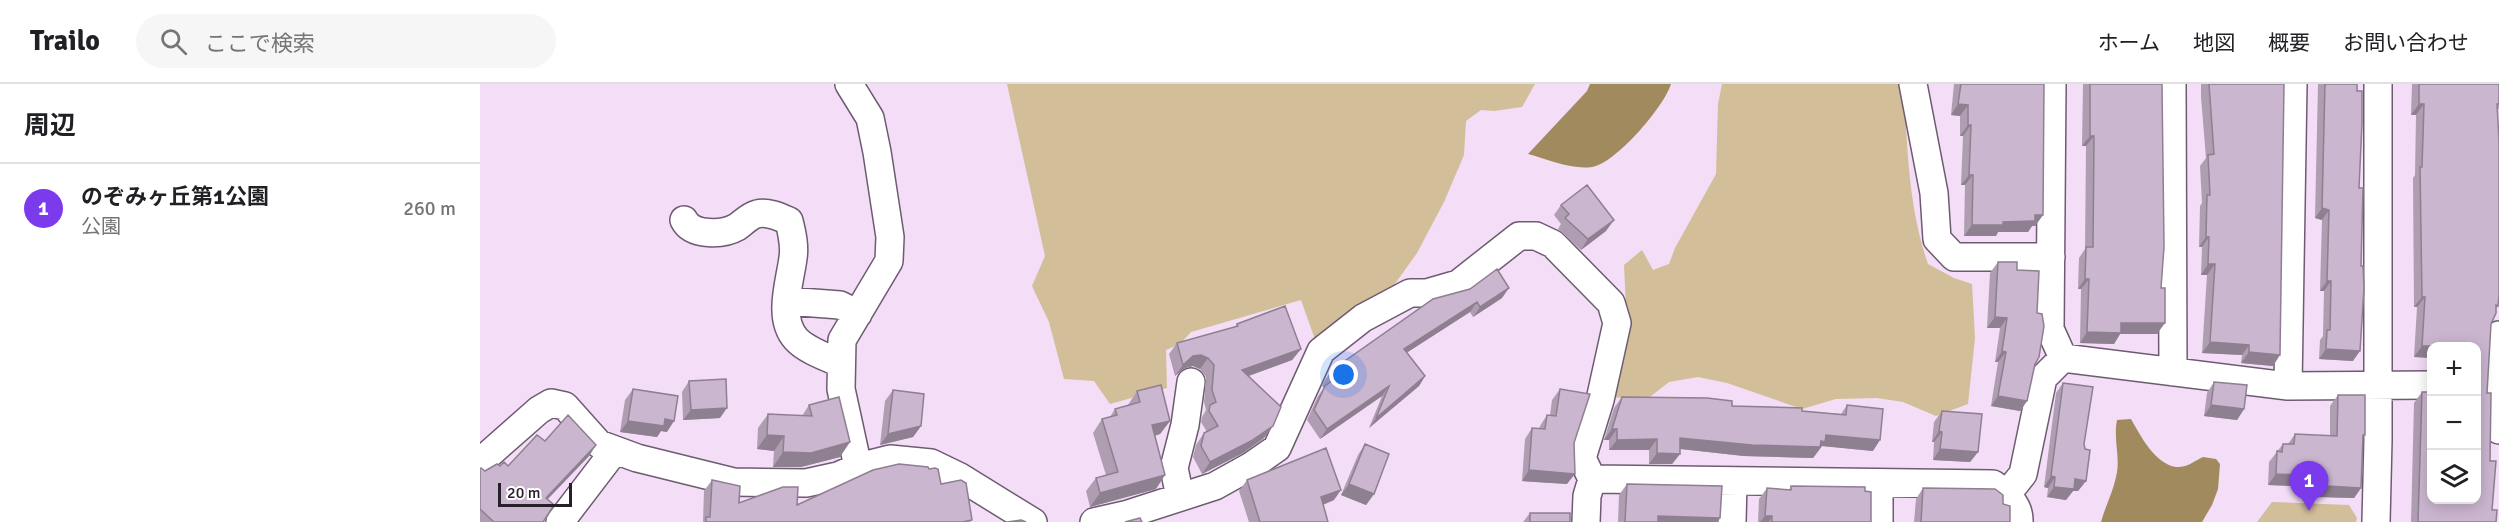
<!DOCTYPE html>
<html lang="ja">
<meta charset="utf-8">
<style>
:root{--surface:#fff;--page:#f6f6f6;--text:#202124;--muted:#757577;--line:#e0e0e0;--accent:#7c3aed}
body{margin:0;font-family:Signika,"Noto Sans JP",sans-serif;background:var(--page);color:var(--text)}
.controls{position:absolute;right:18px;bottom:18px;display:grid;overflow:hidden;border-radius:12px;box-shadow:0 3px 15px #0003}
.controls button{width:54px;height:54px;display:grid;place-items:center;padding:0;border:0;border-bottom:2px solid var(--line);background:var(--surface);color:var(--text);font:30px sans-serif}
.scale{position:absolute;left:18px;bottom:15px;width:74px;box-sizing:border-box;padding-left:6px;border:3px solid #282029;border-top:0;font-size:16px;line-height:21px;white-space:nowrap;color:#282029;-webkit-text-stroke:4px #fff;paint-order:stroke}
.you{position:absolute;left:864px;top:291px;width:21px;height:21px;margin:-15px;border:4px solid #fff;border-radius:50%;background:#1a73e8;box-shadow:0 0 0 9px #1a73e833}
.badge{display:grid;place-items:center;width:39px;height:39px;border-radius:50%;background:var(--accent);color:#fff;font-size:20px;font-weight:700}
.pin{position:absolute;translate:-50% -50px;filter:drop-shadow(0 2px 3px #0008)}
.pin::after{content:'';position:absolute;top:32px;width:21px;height:18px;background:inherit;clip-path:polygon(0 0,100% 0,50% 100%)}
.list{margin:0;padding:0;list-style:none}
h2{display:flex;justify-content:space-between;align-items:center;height:78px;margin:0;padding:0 24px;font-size:26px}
h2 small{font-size:20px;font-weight:400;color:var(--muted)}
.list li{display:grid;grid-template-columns:39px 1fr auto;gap:18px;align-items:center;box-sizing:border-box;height:90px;padding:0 24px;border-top:2px solid var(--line)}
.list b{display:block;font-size:22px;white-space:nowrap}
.list p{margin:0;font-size:20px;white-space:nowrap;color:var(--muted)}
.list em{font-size:20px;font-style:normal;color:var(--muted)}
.icon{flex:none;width:33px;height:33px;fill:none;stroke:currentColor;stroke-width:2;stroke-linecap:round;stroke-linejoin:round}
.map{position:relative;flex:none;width:2019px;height:438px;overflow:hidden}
header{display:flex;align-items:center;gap:36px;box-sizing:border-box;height:84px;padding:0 30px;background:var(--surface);border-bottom:2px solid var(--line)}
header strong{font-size:28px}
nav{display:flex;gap:33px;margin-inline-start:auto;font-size:21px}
.search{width:420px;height:54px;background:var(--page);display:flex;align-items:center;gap:15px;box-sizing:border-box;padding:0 21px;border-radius:33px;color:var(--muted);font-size:22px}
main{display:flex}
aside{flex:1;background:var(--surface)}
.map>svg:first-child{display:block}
.green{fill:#d2be98}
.water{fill:#a18a5e}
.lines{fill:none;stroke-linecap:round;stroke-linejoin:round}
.street-casing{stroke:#6e5b71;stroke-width:30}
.street{stroke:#fff;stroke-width:27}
.wall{fill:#af9db2}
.shaded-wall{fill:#8e7f91}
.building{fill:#cbb6cf;stroke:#8e7f91;stroke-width:1.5}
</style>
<header>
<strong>Trailo</strong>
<div class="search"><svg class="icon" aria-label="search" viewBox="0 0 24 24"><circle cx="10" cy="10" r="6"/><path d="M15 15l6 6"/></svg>ここで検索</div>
<nav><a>ホーム</a><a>地図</a><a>概要</a><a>お問い合わせ</a></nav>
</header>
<main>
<aside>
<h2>周辺<small></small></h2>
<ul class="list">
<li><span class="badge">1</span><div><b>のぞみヶ丘第1公園</b><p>公園</p></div><em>260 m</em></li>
</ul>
</aside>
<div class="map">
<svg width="2019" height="438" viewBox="0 0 2019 438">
<rect width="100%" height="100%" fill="#f3ddf7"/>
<path class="green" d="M527 0H1055L1042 23 1014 27 1001 26 986 37 984 71 964 118 937 169 912 204 837 261 821 216 711 248 700 260 686 266 687 304 630 320 614 297 584 295 569 238 552 202 565 172Z
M1242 0H1424C1427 60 1428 122 1448 180L1474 194 1492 200 1495 254 1488 320 1456 332 1423 318 1397 314 1356 315 1322 325 1247 299 1218 293 1189 298 1166 316 1131 313 1146 224 1144 181 1162 166 1173 186 1189 180 1195 164 1236 90 1238 20Z
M1792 418 1869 421 1877 434 1876 438H1777Z"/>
<path class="water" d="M1110 0H1191C1184 23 1135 80 1112 83 1092 86 1067 75 1048 70L1107 7Z
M1651 335C1660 351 1675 380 1696 383 1707 384 1714 377 1723 373L1736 375 1740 380 1738 405 1732 421 1722 438H1621C1625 423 1633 408 1636 393 1641 374 1633 357 1637 336Z"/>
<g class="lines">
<g class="street-casing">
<path id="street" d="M369 0 390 34 397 68 410 153 409 177 362 256 361 305 378 383
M1433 0 1454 109 1457 155 1474 173H1571
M1572 0 1570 245 1583 274 1808 302 1952 301
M1692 0 1693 288
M204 136C212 152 243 151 257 143 263 139 269 132 277 130 287 127 300 133 309 137 312 149 315 162 313 174 310 198 297 234 316 255 326 266 346 273 360 279
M307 217 360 221 378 230
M2019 251V346
M1808 302 1813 0
M0 378 59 326 71 319 85 322 119 360 157 374 254 398 326 399 358 392 378 383 410 375 451 379 480 393 553 438
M1112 395 1513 400C1525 408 1540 421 1539 438
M1527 410 1543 390 1563 294 1583 274
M700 413 694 384 705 341 711 298
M80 438 135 366
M614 438 645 431 735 402 771 382 797 364 841 267 883 234 930 209H947L978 200 1039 152H1056L1073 160 1131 219 1137 239 1120 316 1102 374 1112 395 1107 412 1106 438
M1252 438 1253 398
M1399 438V400
M1896 438 1898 356V0"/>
</g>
<use href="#street" class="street"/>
</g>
<path class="wall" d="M1474 0H1564L1563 131 1555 142H1552L1548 148H1518L1516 152H1484L1485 101H1481L1483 52H1480V32L1471 31Z
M1603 0H1682L1677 250H1640L1634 260 1600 259 1601 205H1598L1599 174 1605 165 1606 62H1602Z
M1721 0H1804L1793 282 1761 279 1762 271 1722 269 1727 191H1721L1722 163H1719L1720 122 1722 119 1720 82 1726 74 1721 13Z
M1838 0H1877L1873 277 1839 275 1840 256 1843 252 1844 207H1840L1842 136 1835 134Z
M1932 0H2019V24L2017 27 2018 222 2016 224 2011 240 2007 309 2012 426 2016 438H1931L1934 319 1942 308 1996 416V262H1952V274L1934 273 1937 223H1934L1933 94 1935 91 1936 31H1931Z
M1081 121 1126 147 1101 166 1078 145 1081 140 1074 131Z
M1518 178 1537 186 1555 280 1547 317 1540 327 1511 322 1518 278H1515L1520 244H1507L1510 189Z
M1022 214 993 233 990 228 926 269 945 292 939 302 889 344 902 312 840 355 827 336 838 312 844 304 842 302 845 296 852 286 953 215Z
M757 240 821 265 812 276 769 292 793 342 784 354 763 369 722 390 713 373 716 361 724 349 727 348 721 338 722 333 726 326 724 318 726 293 720 285 713 282 705 284 695 292 689 270 697 259 755 243Z
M209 297 240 334 203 336 202 308Z
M1734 298 1764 325 1757 336 1724 332 1727 309Z
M1583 299 1604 360 1606 397 1598 407H1593L1586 416 1567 413 1568 404 1564 403 1576 309Z
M153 305 187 348 181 347 177 353 140 348 145 316Z
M1080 305 1094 359 1087 400 1042 397 1045 355 1052 344 1059 345 1060 342 1067 331H1070L1072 316Z
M413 306 441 342 433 353 400 361 405 317Z
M657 307 690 337 680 350 675 352 676 405 610 423 606 407 616 394 626 391 613 349 622 335 630 333 635 325 648 321Z
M1858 311 1883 354 1881 404 1874 414 1839 413 1840 403 1788 401 1789 378 1803 360H1808L1815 350 1850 352V322Z
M1142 313 1361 330 1367 321 1393 367 1342 362 1333 374 1264 372 1200 365V370L1192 380H1169V366H1129V356H1124L1134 324Z
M329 321 360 373 321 383H293L294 367 277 365 278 344 288 330 322 332Z
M1462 327 1498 368 1490 378 1453 376 1454 358H1452L1454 338Z
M65 357 116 361 109 372 67 416 63 438H0V385L5 387 20 382H28Z
M885 360 894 410 886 421 861 411 878 371Z
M449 385 491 438H223L224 407 232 396 259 419 317 421Z
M767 396 854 416 843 421 848 438H769L759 407Z
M1147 400 1238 438H1138L1139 411Z
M1311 402 1385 407 1391 438H1278L1279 415 1287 404 1309 406Z
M1443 404 1523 420 1530 438H1434L1436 415Z
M1050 429 1090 438H1043Z"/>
<path class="shaded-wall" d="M1478 20 1488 21 1480 32 1471 31Z
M1939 20H1944L1936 31H1931Z
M1488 41H1491L1483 52H1480Z
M1610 52H1614L1606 62H1602Z
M1489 91H1493L1485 101H1481Z
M1842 124 1849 126 1842 136 1835 134Z
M1555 131H1563L1555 142H1552L1548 148H1518L1516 152H1484L1492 141 1523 138Z
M1134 136 1126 147 1101 166 1108 155Z
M1726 153H1729L1722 163H1719Z
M1728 180H1735L1727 191H1721Z
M1605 195H1609L1601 205H1598Z
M1847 197H1851L1844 207H1840Z
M1029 204 1022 214 993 233 1000 223Z
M1942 213H1945L1937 223H1934Z
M997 218 990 228 917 275 924 265Z
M1515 233 1527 234 1520 244H1507Z
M1641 239H1685L1677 250H1640L1634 260 1600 259 1607 248Z
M1730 258 1769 261 1762 271 1722 269Z
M1942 262 1952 263V274L1934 273Z
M821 265 812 276 754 297 762 286Z
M1846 265 1880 267 1873 277 1839 275Z
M1522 267 1526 268 1518 278H1515Z
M1769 268 1800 271 1793 282 1761 279Z
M721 271 728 274 720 285 713 282 705 284 695 292 703 281 713 272Z
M945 292 939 302 889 344 896 334Z
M909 302 902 312 840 355 847 345Z
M1518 312 1547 317 1540 327 1511 322Z
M1731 321 1764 325 1757 336 1724 332Z
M247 324 240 334 203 336 211 326Z
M185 335 194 337 187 348 181 347 177 353 140 348 148 337Z
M690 337 680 350 663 354 672 341Z
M441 342 433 353 400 361 408 350Z
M793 342 784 354 763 369 722 390 730 378Z
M1132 345H1137L1129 356H1124Z
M1459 347 1462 348 1454 358H1452Z
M287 351 304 352 294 367 277 365Z
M1346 351 1400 356 1393 367 1342 362 1333 374 1264 372 1192 364 1200 354Z
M1177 355 1169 366H1129L1137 356Z
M370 358 360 373 321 383H293L303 368Z
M116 361 109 372 58 425 66 414Z
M1460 365 1498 368 1490 378 1453 376Z
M1177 369 1200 370 1192 380H1169Z
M1049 386 1095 390 1087 400 1042 397Z
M1796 390 1847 392 1840 403 1788 401Z
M685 391 676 405 610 423 620 409Z
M1571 392 1575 393 1568 404 1564 403Z
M1595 395 1606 397 1598 407H1593L1586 416 1567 413 1574 403Z
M869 400 894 410 886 421 861 411Z
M1847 402 1881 404 1874 414 1839 413Z
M861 406 854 416 834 424 841 413Z
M1178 432 1240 434 1238 438H1174Z
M1285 432H1292L1289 438H1280Z"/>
<path class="building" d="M1481 0H1564L1563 131H1555V137L1523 138V141H1492L1493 91H1489L1491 41H1488V21L1478 20Z
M1610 0H1682L1684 163 1681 204H1685V239H1641V249L1607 248 1609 195H1605L1606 163H1613L1614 52H1610Z
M1729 0H1804L1800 271 1769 268V261L1730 258 1735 180H1728L1729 153H1726L1727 111H1730L1728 71 1734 70Z
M1845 0H1877V7H1882V39L1879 104H1883L1881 182H1883L1884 204 1880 267 1846 265 1847 246H1850L1851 197H1847L1849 126 1842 124Z
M1939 0H2019V20H2017L2019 56V210L2018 222 2016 221V229L2011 240 2007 309H2011L2010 377H2016L2012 426H2017L2016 438H1938L1942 308H1952V416H1996V262H1942L1945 213H1942L1940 83H1942L1944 20H1939Z
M1107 101 1134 136 1108 155 1085 134 1089 130 1081 121Z
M1518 178H1537V186L1559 187 1557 229 1562 230 1564 242 1559 273 1555 280 1547 317 1518 312 1526 268 1522 267 1527 234 1515 233Z
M1017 185 1029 204 1000 223 997 218 924 265 945 292 896 334 909 302 847 345 834 326 845 302 853 296 849 292 852 286 953 215 990 205Z
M805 222 821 265 762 286 801 323 793 342 771 357 730 378 721 362 724 349 738 342 729 327 730 321 736 318 732 306 734 281 728 274 721 271 713 272 703 281 697 259 758 242 757 240Z
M246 295 247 324 211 326 209 297Z
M1734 298 1767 301 1764 325 1731 321Z
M1583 299 1613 303 1604 360 1605 365 1610 366 1606 397 1595 395 1594 405 1574 403 1575 393 1571 392Z
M681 301 690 337 672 341 685 391 620 409 616 394 638 388 622 335 637 331 635 325 660 318 657 307Z
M153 305 198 312 194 337 185 335 184 342 148 337Z
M1080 305 1110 310 1094 359 1095 390 1049 386 1052 344 1065 345 1067 331 1076 332Z
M413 306 444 310 441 342 408 350Z
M1858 311H1885V351H1883L1881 404 1847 402V392L1796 390 1797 367 1802 368 1803 360H1814L1815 350 1857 352Z
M359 313 370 358 331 369 303 368 304 352 287 351 288 330 332 332 329 321Z
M1142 313 1227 314 1252 317V322L1322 324V327L1366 331 1367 321 1403 325 1400 356 1346 351 1345 358 1341 357 1340 363 1272 361 1200 354V370L1177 369V355L1137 356V345H1132Z
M1462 327 1502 330 1498 368 1460 365 1462 348 1459 347Z
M88 331 116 361 66 414 74 421 63 438H14L0 425V385L1 384 5 387 17 380 20 382 24 378 28 382 57 351 65 357Z
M885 360 909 370 894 410 869 400Z
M846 364 861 406 841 413 848 438H780L767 396Z
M419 380 448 383 449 385 455 384 458 385 461 400 481 396 486 399 492 436 482 438H226V433H230L232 396 260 402 259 419 303 403H318L317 421 393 386Z
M1147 400 1242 402 1240 434 1178 432V438H1145Z
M1311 402 1385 403V407L1391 408V438H1292V432H1285L1287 404 1311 406Z
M1443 404 1515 405 1523 411V420L1530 422V438H1441Z
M1050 429H1090V438H1050Z
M660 434 662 438H645Z
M541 436 546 438H527Z"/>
</svg>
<div class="controls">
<button>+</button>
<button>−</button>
<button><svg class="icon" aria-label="layers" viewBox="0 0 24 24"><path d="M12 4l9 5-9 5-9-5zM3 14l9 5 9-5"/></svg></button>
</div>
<div class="scale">20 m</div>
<div class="you"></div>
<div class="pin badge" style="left:1829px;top:427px">1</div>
</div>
</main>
